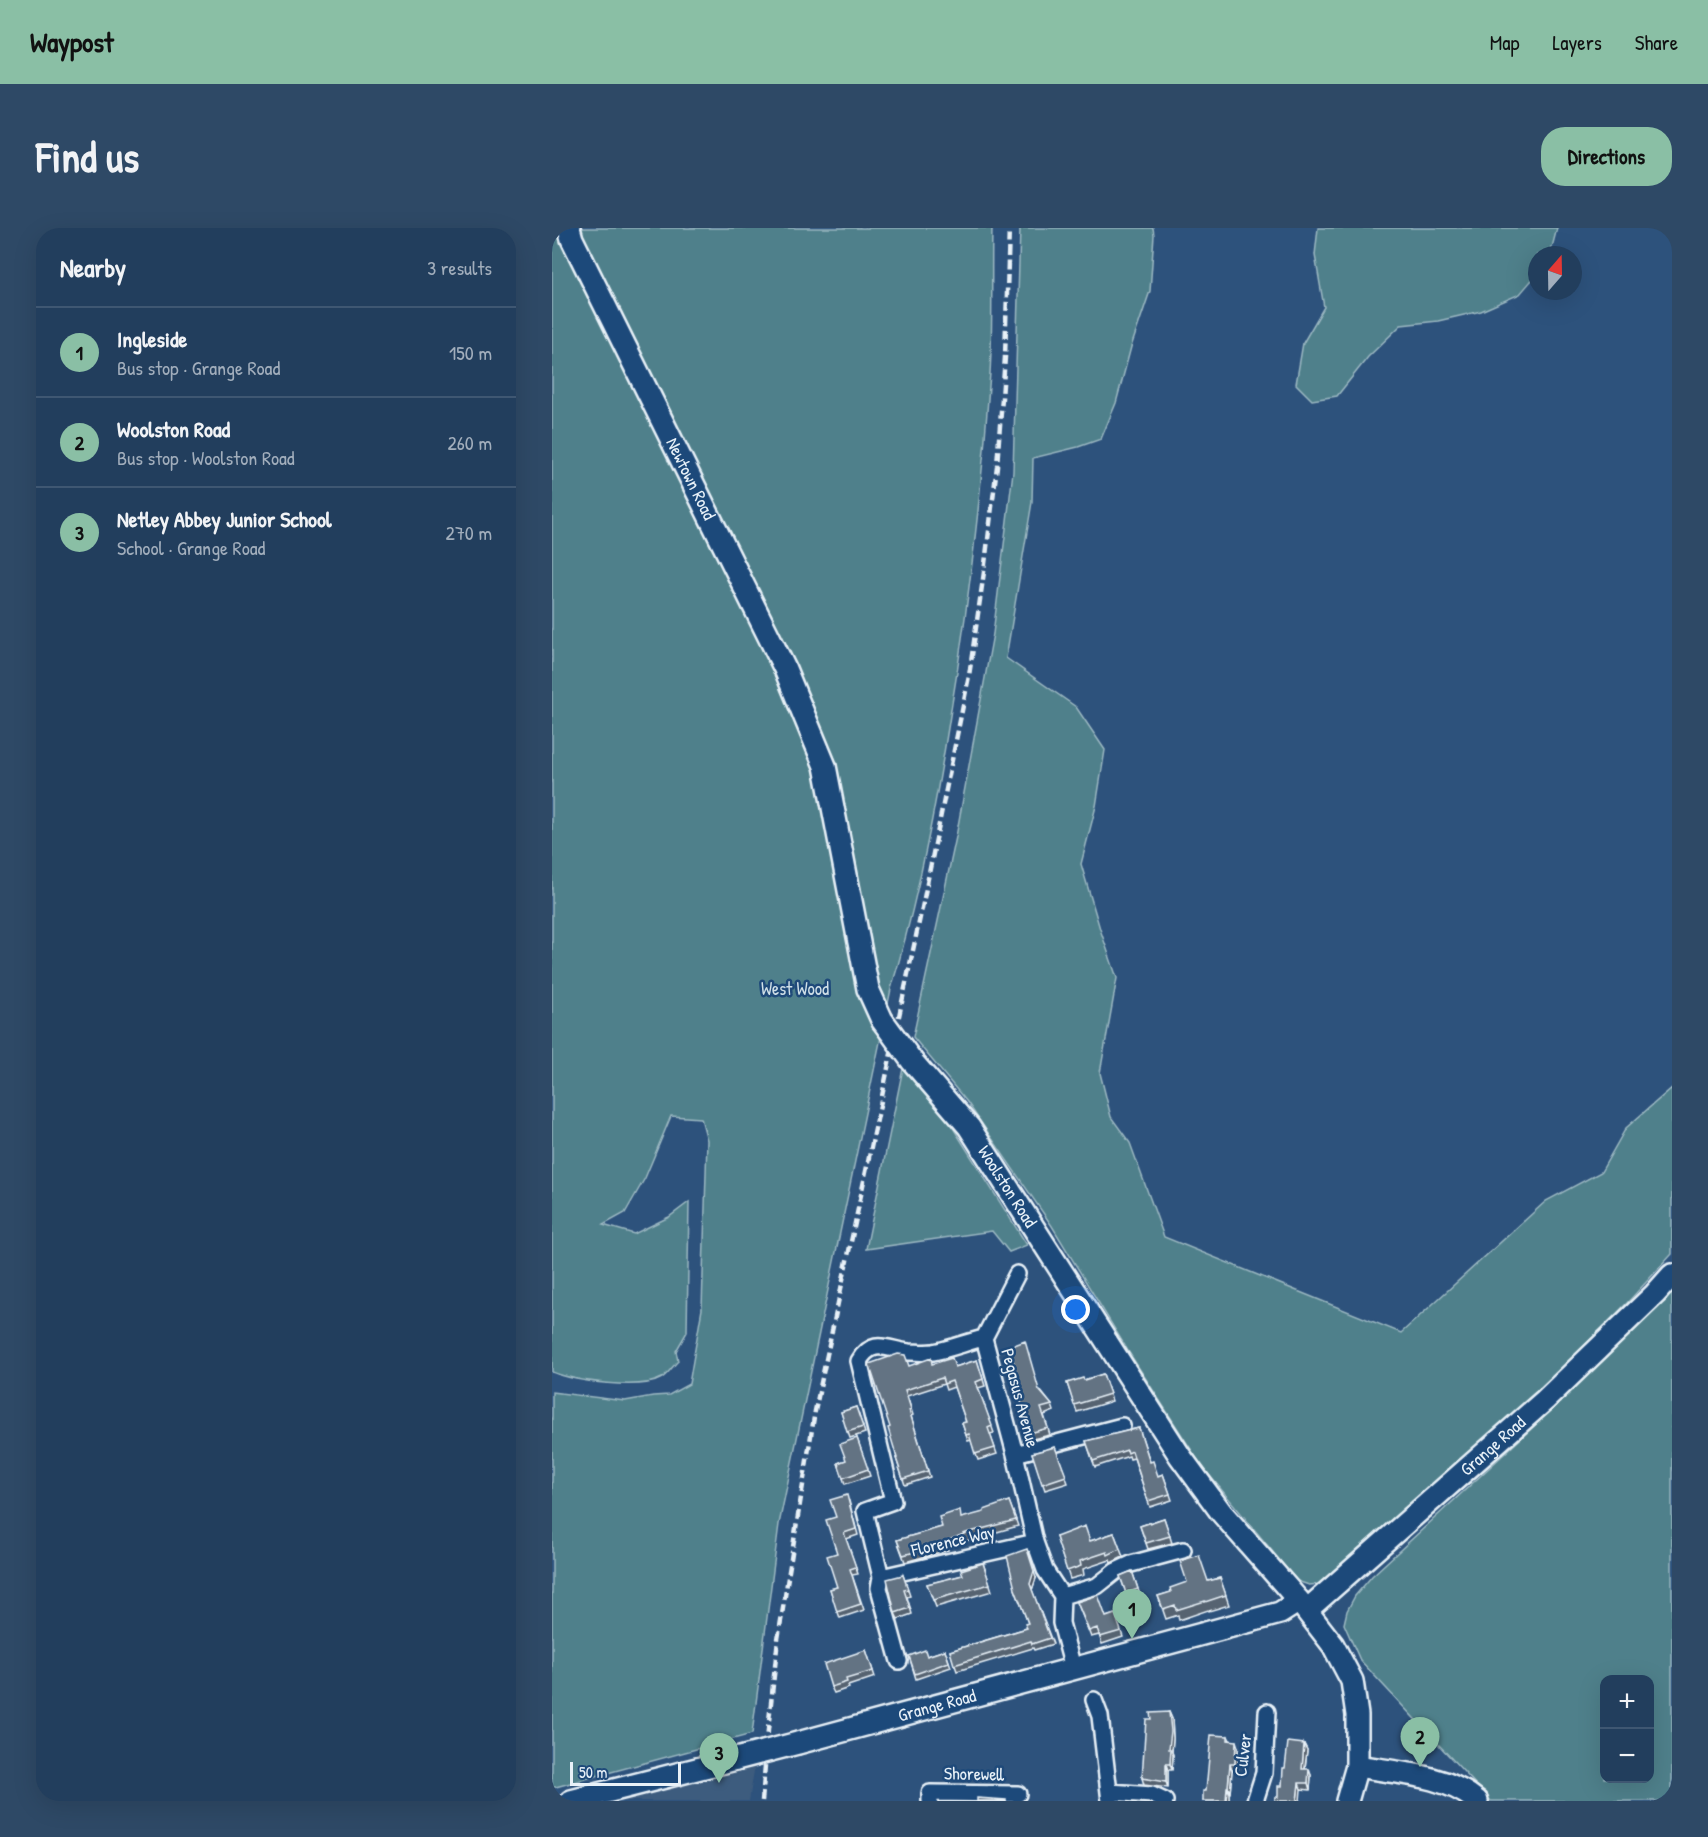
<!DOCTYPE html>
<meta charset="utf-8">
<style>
:root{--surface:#223e5d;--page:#2e4966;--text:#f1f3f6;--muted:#a2aebc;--line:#3f5772;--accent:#8abfa5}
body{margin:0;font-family:"Patrick Hand",sans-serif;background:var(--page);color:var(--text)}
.controls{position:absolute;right:18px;bottom:18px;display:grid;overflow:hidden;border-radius:12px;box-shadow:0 6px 24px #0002}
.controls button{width:54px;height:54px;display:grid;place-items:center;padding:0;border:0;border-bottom:2px solid var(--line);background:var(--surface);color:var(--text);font:30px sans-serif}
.compass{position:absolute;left:976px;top:18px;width:54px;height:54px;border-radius:50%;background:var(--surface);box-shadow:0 6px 24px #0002;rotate:20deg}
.scale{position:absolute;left:18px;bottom:15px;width:111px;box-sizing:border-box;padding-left:6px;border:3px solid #e8f1f8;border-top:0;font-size:16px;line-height:21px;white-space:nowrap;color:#e8f1f8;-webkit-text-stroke:4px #1f4a7a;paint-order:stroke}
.you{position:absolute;left:524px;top:1082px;width:21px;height:21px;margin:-15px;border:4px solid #fff;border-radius:50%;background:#1a73e8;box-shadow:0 0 0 9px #1a73e833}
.badge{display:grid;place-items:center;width:39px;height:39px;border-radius:50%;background:var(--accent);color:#111;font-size:20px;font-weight:700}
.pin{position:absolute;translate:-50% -50px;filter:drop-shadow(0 2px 3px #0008)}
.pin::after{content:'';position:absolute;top:32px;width:21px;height:18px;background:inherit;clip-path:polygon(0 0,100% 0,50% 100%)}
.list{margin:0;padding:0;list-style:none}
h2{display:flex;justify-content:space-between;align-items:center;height:78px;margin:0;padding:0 24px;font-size:26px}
h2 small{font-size:20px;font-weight:400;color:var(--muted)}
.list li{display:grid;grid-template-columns:39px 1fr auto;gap:18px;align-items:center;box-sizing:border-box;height:90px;padding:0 24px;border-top:2px solid var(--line)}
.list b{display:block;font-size:22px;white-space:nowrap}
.list p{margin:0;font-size:20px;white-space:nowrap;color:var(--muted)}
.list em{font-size:20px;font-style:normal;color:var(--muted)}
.map{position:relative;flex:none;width:1120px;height:1573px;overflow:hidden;border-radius:24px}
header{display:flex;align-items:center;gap:36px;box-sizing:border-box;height:84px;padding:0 30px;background:var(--accent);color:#111}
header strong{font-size:28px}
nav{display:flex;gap:33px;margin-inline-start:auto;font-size:21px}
.intro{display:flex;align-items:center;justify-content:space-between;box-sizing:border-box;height:144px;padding:0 36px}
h1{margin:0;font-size:42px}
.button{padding:15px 27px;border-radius:24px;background:var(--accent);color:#111;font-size:21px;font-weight:700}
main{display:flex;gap:36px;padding:0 36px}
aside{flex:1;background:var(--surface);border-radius:24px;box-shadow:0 6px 24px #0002}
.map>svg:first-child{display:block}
.built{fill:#3e5c7e}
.green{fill:#4f808b;stroke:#9cb8c2;stroke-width:1.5;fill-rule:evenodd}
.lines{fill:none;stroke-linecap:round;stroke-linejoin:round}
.street-casing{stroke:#e8f1f8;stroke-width:20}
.secondary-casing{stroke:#e8f1f8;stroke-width:26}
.street{stroke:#1f4a7a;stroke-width:15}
.secondary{stroke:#1f4a7a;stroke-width:21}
.rail{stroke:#e8f1f8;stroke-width:4.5;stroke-dasharray:9 4.5;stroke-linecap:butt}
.secondary-bridge-casing{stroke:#e8f1f8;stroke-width:26;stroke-linecap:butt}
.secondary-bridge{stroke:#1f4a7a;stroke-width:21}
.wall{fill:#566371;stroke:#e8f1f8;stroke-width:1.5}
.shaded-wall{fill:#46505c;stroke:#e8f1f8;stroke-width:1.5}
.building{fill:#647383;stroke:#e8f1f8;stroke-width:1.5}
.labels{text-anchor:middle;stroke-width:5;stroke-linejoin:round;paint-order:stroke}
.street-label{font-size:18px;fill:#e8f1f8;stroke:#1f4a7a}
.park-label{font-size:18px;fill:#d1e0e8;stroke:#1f4a7a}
</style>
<header>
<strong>Waypost</strong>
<nav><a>Map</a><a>Layers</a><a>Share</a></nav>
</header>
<div class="intro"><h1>Find us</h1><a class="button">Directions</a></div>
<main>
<aside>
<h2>Nearby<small>3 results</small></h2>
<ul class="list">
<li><span class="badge">1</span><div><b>Ingleside</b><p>Bus stop · Grange Road</p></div><em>150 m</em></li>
<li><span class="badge">2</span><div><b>Woolston Road</b><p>Bus stop · Woolston Road</p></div><em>260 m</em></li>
<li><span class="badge">3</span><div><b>Netley Abbey Junior School</b><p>School · Grange Road</p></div><em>270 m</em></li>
</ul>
</aside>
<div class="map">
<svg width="1120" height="1573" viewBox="0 0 1120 1573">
<rect width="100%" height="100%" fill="#2d527c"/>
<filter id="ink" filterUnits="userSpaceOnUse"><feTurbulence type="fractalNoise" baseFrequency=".0167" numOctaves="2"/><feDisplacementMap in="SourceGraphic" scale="12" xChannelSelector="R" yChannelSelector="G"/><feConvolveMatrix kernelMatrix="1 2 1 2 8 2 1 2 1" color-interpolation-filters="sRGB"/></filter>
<g filter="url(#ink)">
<path class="built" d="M203 1537 197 1573H64Z"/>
<path class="green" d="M0 0H440C439 48 441 97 438 145 430 264 416 383 396 500 382 588 365 675 339 761L227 1296 200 1506 0 1560V1164L73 1173 101 1168 117 1167 137 1156 150 1081 155 912 149 890 119 888 93 950 73 985 51 997 82 1006 117 989 137 974 135 1104 124 1123 126 1133C121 1138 116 1146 110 1150 88 1163 23 1153 0 1144Z
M468 0H601L602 7 598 63 579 119 564 175 549 211 526 219 481 230 480 274 454 430 524 479 553 522 544 578 529 636 548 701 565 750 548 845 559 889 578 915 612 1009 849 1105 994 973 1049 944 1074 900 1120 860V1026L1075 1075 958 1192 768 1356 757 1357 745 1353 649 1237 576 1123 500 998 415 874 361 809 404 609 441 406 461 244Z
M766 0H1005L998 27H985V46L968 66 929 83 886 93 849 97 816 129 785 168 760 172 744 156 751 115 772 79 763 27Z
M351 840 391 884 475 1017 457 1024 440 1003 314 1021Z
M1120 1062V1573H939L808 1432 792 1396 795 1383 803 1368 820 1348 978 1202ZM1052 1452H1098V1550H1052Z"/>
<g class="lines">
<g class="street-casing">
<path id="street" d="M432 1110 465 1046
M463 1226 570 1198
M329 1349 483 1314
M510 1368 545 1358 564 1343 579 1336 631 1322
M347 1433 327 1360 329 1349 313 1283 341 1273 307 1133C321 1109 336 1122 357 1124 364 1124 374 1125 381 1124 398 1121 415 1114 432 1110L463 1226 483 1314 493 1342 510 1368 509 1395 521 1440
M542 1472 548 1488 558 1573
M558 1564 600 1567 613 1573
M378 1573V1565L466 1566
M703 1573 712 1545 715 1484"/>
</g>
<g class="secondary-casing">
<g id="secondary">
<path id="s1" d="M17 0 20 11 233 441 273 538 316 761 330 792"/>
<path id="s2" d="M360 833 417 899 628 1228 669 1284 747 1373 781 1417 800 1453 805 1487V1538L795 1573"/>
<path id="s3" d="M755 1382 993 1172 1103 1066 1120 1047"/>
<path id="s4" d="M246 1515 728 1385 747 1373"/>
<path d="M805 1538C845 1545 893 1546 925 1573"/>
<path d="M19 1573 184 1531"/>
</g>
</g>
<use href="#street" class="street"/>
<use href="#secondary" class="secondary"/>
<path class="rail" d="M210 1573 216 1502 226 1411 263 1183 370 680 417 448 432 344 445 238 453 129 457 0"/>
<g class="secondary-bridge-casing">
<path id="secondary-bridge" d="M330 792 360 833
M184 1531 246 1515"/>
</g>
<use href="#secondary-bridge" class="secondary-bridge"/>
</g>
<path class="wall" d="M425 1132 433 1158 426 1160 442 1205 438 1206 445 1226 426 1232 419 1212 416 1213 410 1195 414 1194 402 1159 394 1162 392 1156 355 1168 361 1187 359 1188 378 1249 353 1257 344 1230H345L338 1199 357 1138 381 1136 403 1139Z
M551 1146 560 1173 525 1184 515 1155 532 1152Z
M488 1162 500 1177 502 1183 492 1187 498 1207 476 1212 470 1194 475 1193Z
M304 1179 313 1205 298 1210 289 1184Z
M587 1200 598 1234 606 1248 611 1246 620 1272 598 1279 582 1230 578 1231 577 1228 543 1239 534 1213Z
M305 1210 318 1248 293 1256 286 1235 294 1232Z
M503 1219 516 1255 493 1262 480 1225Z
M297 1273 306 1307 294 1311 306 1346 300 1347 312 1382 288 1390 278 1361 285 1359V1325L284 1289Z
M457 1273 466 1298 417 1312 395 1320 396 1322 353 1334 345 1312 390 1299 432 1284Z
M612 1290 620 1315 596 1321 588 1298Z
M562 1305 571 1329 559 1335 558 1332 531 1341 532 1347 518 1351 504 1309 538 1313Z
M431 1335 440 1363 384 1379 375 1356 411 1347Z
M580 1343 587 1364 575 1368 568 1348Z
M351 1347 358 1368 355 1369 360 1386 346 1391 343 1385Z
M484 1350 480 1362 501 1416 482 1422 481 1420 405 1443 398 1423 475 1400 476 1395 463 1361Z
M668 1350 677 1377 657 1383 656 1382 627 1392 626 1387 614 1391 606 1368Z
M525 1374 554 1389 563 1386 571 1409 550 1416 547 1407 539 1409Z
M314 1422 323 1449 296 1458 297 1460 282 1465 279 1459Z
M393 1422 399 1439 364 1451 357 1428H375Z
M617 1484 620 1491 621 1510 620 1524 621 1527 620 1542H616V1560L592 1557 590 1550 599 1491Z
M676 1508 678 1512 686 1519V1542H680L678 1565H677V1573H651L654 1563Z
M752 1516 755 1522 753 1541 759 1547 758 1562 749 1561 726 1569 730 1558 733 1540Z"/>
<path class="shaded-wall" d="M475 1321 484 1350 480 1362 478 1356Z
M617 1484 620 1491 621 1510 620 1524 621 1527 620 1542 618 1536 617 1521Z
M684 1513 686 1519V1542L683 1536Z
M752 1516 755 1522 752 1547 750 1541Z
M614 1536 616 1542V1560L614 1554Z
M678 1536 680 1542 678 1565 676 1559Z
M757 1541 759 1547 758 1562 756 1555Z
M747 1555 749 1561 748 1573H745Z
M675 1559 677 1565V1573H674Z"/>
<path class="building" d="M473 1113 487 1162 500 1177 489 1180 496 1200 474 1206 470 1194 475 1193 467 1168 471 1167 457 1119Z
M346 1126 353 1127 357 1138 379 1130 380 1136 400 1130 403 1139 425 1132 431 1151 424 1154 440 1198 436 1200 443 1220 423 1226 417 1206 414 1207 410 1195 414 1194 400 1153 392 1156 390 1150 353 1162 359 1181 357 1182 376 1243 351 1251 344 1230H345L336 1200 338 1199 317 1136Z
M551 1146 558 1166 522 1177 515 1155 531 1150 532 1152Z
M304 1179 311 1199 295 1204 289 1184Z
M587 1200 598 1234 601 1233 606 1248 611 1246 618 1266 596 1273 580 1223 576 1225 575 1222 541 1233 534 1213Z
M305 1210 316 1241 291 1250 286 1235 294 1232 288 1216Z
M503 1219 514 1248 490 1256 480 1225Z
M295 1267 304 1301 292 1305 304 1339 298 1341 309 1376 285 1384 278 1361 285 1359 275 1328 285 1325 274 1292 284 1289 278 1272Z
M457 1273 464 1292 414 1305 393 1314 394 1316 351 1327 345 1312 390 1299 387 1289 408 1282 409 1290 432 1284V1282Z
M612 1290 618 1308 594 1315 588 1298Z
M533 1298 538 1313 562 1305 568 1321 556 1327 555 1324 528 1333 529 1338 515 1343 504 1309Z
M475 1321 482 1343 478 1356 498 1410 480 1416 479 1413 402 1437 398 1423 475 1400 473 1396 476 1395 463 1361 455 1328Z
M647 1327 656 1353 668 1350 674 1367 653 1374V1373L624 1382 623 1377 611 1381 606 1368 619 1364 618 1360 635 1354 628 1333Z
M431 1335 438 1356 381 1372 375 1356 411 1347 409 1342Z
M580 1343 586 1361 574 1365 568 1348Z
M351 1347 356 1361 352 1362 358 1380 343 1385 335 1351Z
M546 1367 554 1389 563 1386 569 1403 548 1409 545 1400 537 1403 525 1374Z
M314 1422 321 1443 294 1451 295 1454 279 1459 272 1436Z
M373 1422 375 1428 393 1422 397 1434 363 1446 357 1428Z
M617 1484 619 1503 617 1521H619L618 1536H614V1554L590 1550 594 1491H599L598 1485Z
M659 1507 676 1508V1512L684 1513 683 1536H678L676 1559H675L674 1573H651V1563H654Z
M736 1514 752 1516 750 1541H757L756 1555H747L745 1573H723V1569H726V1558H730L731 1540H733Z
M425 1570 454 1572V1573H425Z"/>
</g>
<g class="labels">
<g class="street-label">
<text dy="6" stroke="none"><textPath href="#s1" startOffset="279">Newtown Road</textPath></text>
<text dy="6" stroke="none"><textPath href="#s2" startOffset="158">Woolston Road</textPath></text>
<text transform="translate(468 1170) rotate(75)" y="6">Pegasus Avenue</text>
<text dy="6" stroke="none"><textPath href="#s3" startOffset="248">Grange Road</textPath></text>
<text transform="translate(401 1313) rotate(-13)" y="6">Florence Way</text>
<text dy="6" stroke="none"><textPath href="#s4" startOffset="144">Grange Road</textPath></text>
<text transform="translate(691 1527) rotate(-83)" y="6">Culver</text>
<text transform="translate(422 1546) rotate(1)" y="6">Shorewell</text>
</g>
<g class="park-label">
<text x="243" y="767">West Wood</text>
</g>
</g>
</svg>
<div class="controls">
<button>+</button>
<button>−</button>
</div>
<svg class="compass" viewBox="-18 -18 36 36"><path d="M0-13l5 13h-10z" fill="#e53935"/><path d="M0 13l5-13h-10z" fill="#a2aebc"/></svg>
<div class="scale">50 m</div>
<div class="you"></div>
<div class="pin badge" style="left:580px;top:1411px">1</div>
<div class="pin badge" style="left:868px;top:1539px">2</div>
<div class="pin badge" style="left:167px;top:1555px">3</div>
</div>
</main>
